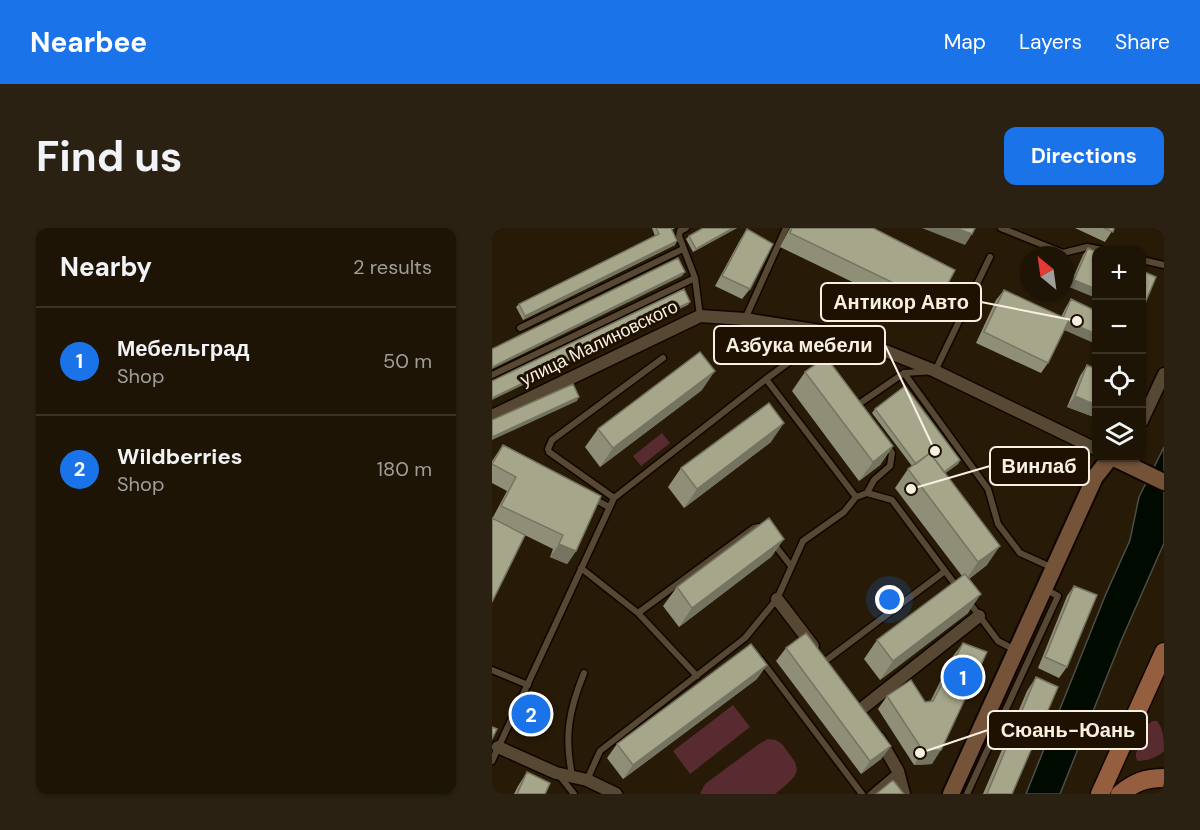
<!DOCTYPE html>
<meta charset="utf-8">
<style>
:root{--surface:#1d1405;--page:#2a2113;--text:#f1f3f6;--muted:#a09e9a;--line:#3b3327;--accent:#1a73e8}
body{margin:0;font-family:"DM Sans",sans-serif;background:var(--page);color:var(--text)}
.controls{position:absolute;right:18px;top:18px;display:grid;overflow:hidden;border-radius:12px;box-shadow:0 2px 4px #0004}
.controls button{width:54px;height:54px;display:grid;place-items:center;padding:0;border:0;border-bottom:2px solid var(--line);background:var(--surface);color:var(--text);font:30px sans-serif}
.compass{position:absolute;left:528px;top:18px;width:54px;height:54px;border-radius:50%;background:var(--surface);box-shadow:0 2px 4px #0004;rotate:331deg}
.you{position:absolute;left:398px;top:372px;width:21px;height:21px;margin:-15px;border:4px solid #fff;border-radius:50%;background:#1a73e8;box-shadow:0 0 0 9px #1a73e833}
.badge{display:grid;place-items:center;width:39px;height:39px;border-radius:50%;background:var(--accent);color:#fff;font-size:20px;font-weight:700}
.pin{position:absolute;translate:-50% -50%;border:3px solid #fff;box-shadow:0 2px 6px #0006}
.list{margin:0;padding:0;list-style:none}
h2{display:flex;justify-content:space-between;align-items:center;height:78px;margin:0;padding:0 24px;font-size:26px}
h2 small{font-size:20px;font-weight:400;color:var(--muted)}
.list li{display:grid;grid-template-columns:39px 1fr auto;gap:18px;align-items:center;box-sizing:border-box;height:108px;padding:0 24px;border-top:2px solid var(--line)}
.list b{display:block;font-size:22px;white-space:nowrap}
.list p{margin:0;font-size:20px;white-space:nowrap;color:var(--muted)}
.list em{font-size:20px;font-style:normal;color:var(--muted)}
.icon{flex:none;width:33px;height:33px;fill:none;stroke:currentColor;stroke-width:2;stroke-linecap:round;stroke-linejoin:round}
.map{position:relative;flex:none;width:672px;height:566px;overflow:hidden;border-radius:12px}
header{display:flex;align-items:center;gap:36px;box-sizing:border-box;height:84px;padding:0 30px;background:var(--accent);color:#fff}
header strong{font-size:28px}
nav{display:flex;gap:33px;margin-inline-start:auto;font-size:21px}
.intro{display:flex;align-items:center;justify-content:space-between;box-sizing:border-box;height:144px;padding:0 36px}
h1{margin:0;font-size:42px}
.button{padding:15px 27px;border-radius:12px;background:var(--accent);color:#fff;font-size:21px;font-weight:700}
main{display:flex;gap:36px;padding:0 36px}
aside{flex:1;background:var(--surface);border-radius:12px;box-shadow:0 2px 4px #0004}
.map>svg:first-child{display:block}
.green{fill:#582b30}
.water{fill:#000a00;stroke:#4b4f44;stroke-width:1.5}
.lines{fill:none;stroke-linecap:round;stroke-linejoin:round}
.service-casing{stroke:#100500;stroke-width:9}
.minor-casing{stroke:#100500;stroke-width:15}
.secondary-casing{stroke:#100500;stroke-width:20}
.primary-casing{stroke:#100500;stroke-width:21}
.service{stroke:#564833;stroke-width:6}
.minor{stroke:#564833;stroke-width:12}
.secondary{stroke:#755339;stroke-width:16}
.primary{stroke:#945e3f;stroke-width:18}
.wall{fill:#8f8f78}
.shaded-wall{fill:#747461}
.building{fill:#a6a68b;stroke:#747461;stroke-width:1.5}
.labels{text-anchor:middle;stroke-width:6;stroke-linejoin:round;paint-order:stroke}
.street-label{font-size:18px;fill:#f9f0e4;stroke:#1e1101}
.leader{fill:none;stroke:#f9f0e4;stroke-width:2}
.callout-dot{fill:#f9f0e4;stroke:#1e1101;stroke-width:2}
.callout{fill:#1e1101;stroke:#f9f0e4;stroke-width:2}
.callout-label{font-size:20px;text-anchor:middle;font-weight:bold;fill:#f9f0e4}
</style>
<header>
<strong>Nearbee</strong>
<nav><a>Map</a><a>Layers</a><a>Share</a></nav>
</header>
<div class="intro"><h1>Find us</h1><a class="button">Directions</a></div>
<main>
<aside>
<h2>Nearby<small>2 results</small></h2>
<ul class="list">
<li><span class="badge">1</span><div><b>Мебельград</b><p>Shop</p></div><em>50 m</em></li>
<li><span class="badge">2</span><div><b>Wildberries</b><p>Shop</p></div><em>180 m</em></li>
</ul>
</aside>
<div class="map">
<svg width="672" height="566" viewBox="0 0 672 566">
<rect width="100%" height="100%" fill="#271a07"/>
<path class="green" d="M170 205 178 215 149 238 141 228Z
M241 477 258 499 198 546 181 523Z
M661 493H665C672 502 672 512 672 523 666 529 655 533 646 533L644 530V525L656 496Z
M276 511 284 512 291 517 303 534 305 542 302 549 294 557 283 566H208L213 556 267 516Z"/>
<path class="water" d="M672 219V315L629 413 568 566H534L613 368 638 312 647 269Z"/>
<g class="lines">
<g class="service-casing">
<path id="service" d="M194 0 188 3 187 8 203 50 208 88
M509 0 571 25 595 19 610 22
M650 32 672 37
M253 91 294 0
M28 100 191 21
M319 118 333 137
M412 145 496 261 506 296 528 325 561 340
M0 147 203 50
M274 151 364 269
M364 178 412 145 443 143 498 29
M375 265 382 252 398 238 400 225 394 216
M100 270 117 279
M122 270 57 224 56 221 60 212 171 130
M282 316 299 338
M89 340 146 385 205 448
M477 374 506 413 523 422
M146 385 262 300 266 299 272 304
M269 432 370 566
M332 434 453 343
M0 442 36 457
M0 533 122 270 274 151 319 118 338 106
M67 547 82 566
M80 547C72 508 77 482 92 445
M95 552 108 523 253 410 285 371 311 313 352 284 364 269 375 265 400 272 465 359
M379 566 406 543
M475 566 566 368 553 361"/>
</g>
<g class="minor-casing">
<path id="minor" d="M0 188 208 88 253 91 341 105 396 124 443 143 604 221
M650 193 672 146
M285 371 321 418
M368 482 487 388
M387 510 406 543 412 566
M6 519 64 545 95 552 124 566"/>
</g>
<g class="secondary-casing">
<path id="secondary" d="M622 230 672 254
M459 566 603 249 618 230"/>
</g>
<g class="primary-casing">
<path id="primary" d="M608 566 672 424
M628 566C643 554 653 550 672 550"/>
</g>
<use href="#service" class="service"/>
<use href="#minor" class="minor"/>
<use href="#secondary" class="secondary"/>
<use href="#primary" class="primary"/>
</g>
<path class="wall" d="M160 0H183L179 2 183 17 31 92 24 79 27 76 163 8Z
M211 0H245L201 24 194 11 197 8Z
M298 0H381L445 76 435 90 288 19Z
M583 0H622L613 14Z
M255 1 258 61 250 71 223 58 248 12Z
M596 20 604 24 577 59 591 27Z
M512 62 569 89 574 79 579 71 572 102 556 135 549 145 484 115 504 72Z
M595 137 602 189 575 179 588 148Z
M313 144 401 218 388 237 367 253 300 163Z
M210 162 108 239 93 219 106 201Z
M383 181 468 232 466 236 453 245 495 337 477 351 476 385 388 452 372 431 385 412 470 348 403 260 416 241 420 238 380 185Z
M279 214 192 280 176 259 189 240Z
M11 217 84 323 75 336 58 329 61 321 0 291 15 263 0 255V233Z
M292 311 279 329 187 399 171 378 185 359Z
M582 358 575 439 567 450 546 440 575 368Z
M471 415 440 536 422 537 386 481 395 468 433 474H438L461 428Z
M294 420 399 518 389 531 369 546 284 433Z
M544 449 520 566H491L535 463Z
M265 451 131 551 115 530 125 516Z
M45 466 43 492 38 499 30 496 40 473Z
M35 544 53 566H22L26 558Z"/>
<path class="shaded-wall" d="M241 0H245L201 24 204 21Z
M430 0H464L480 6 473 17Z
M185 13 183 17 31 92 33 88Z
M193 44 190 48 0 141V139Z
M582 52 604 61V70L577 59Z
M198 74 196 77 0 172V170Z
M570 91 604 106V116L565 99Z
M223 143 210 162 108 239 121 220Z
M583 168 604 177V186L602 189 575 179Z
M87 169 85 173 0 212V209Z
M292 195 279 214 192 280 205 261Z
M401 218 388 237 367 253 381 234Z
M468 232 466 236 436 258 438 255Z
M292 311 279 329 187 399 200 380Z
M67 316 84 323 75 336 58 329Z
M508 318 495 337 473 353 486 334Z
M489 366 476 385 388 452 401 433Z
M275 437 265 451 131 551 141 537Z
M35 489 43 492 38 499 30 496Z
M399 518 389 531 369 546 378 533Z
M449 522 440 536 422 537 431 523Z"/>
<path class="building" d="M164 0H179L185 13 33 88 27 76 167 6Z
M211 0H241L204 21 197 8Z
M300 0H381L463 42 445 76 298 5Z
M464 0H483L480 6Z
M612 0H622L621 4Z
M255 1 281 16 258 61 230 48Z
M596 20 604 24V61L582 52Z
M186 30 193 44 0 139V121Z
M650 43 664 49 651 80H650Z
M192 61 198 74 0 170V153Z
M512 62 577 92 556 135 492 104Z
M579 71 604 83V106L576 94 577 92 571 90Z
M208 124 223 143 121 220 106 201Z
M334 129 401 218 381 234 313 144Z
M595 137 604 141V177L583 168Z
M81 156 87 169 0 209V192Z
M413 158 468 232 452 244 438 225 424 236 383 181Z
M277 175 292 195 205 261 189 240Z
M11 217 109 268 84 323 67 316 71 307 9 278 24 249 0 236Z
M438 225 508 318 486 334 416 241Z
M0 290 33 307 0 374Z
M277 290 292 311 200 380 185 359Z
M473 346 489 366 401 433 385 412Z
M582 358 605 367 575 439 553 429Z
M314 405 399 518 378 533 294 420Z
M471 415 495 424 449 522 431 523 395 468 419 452 433 474 441 473Z
M259 416 275 437 141 537 125 516Z
M544 449 566 459 520 566H495Z
M45 466 53 469 43 492 35 489Z
M0 499 5 501 0 511Z
M35 544 58 555 53 566H25Z
M401 552 412 566H384Z"/>
<g class="labels">
<g class="street-label">
<text transform="translate(107 115) rotate(-26)" y="6">улица Малиновского</text>
</g>
</g>
<path class="leader" d="M585 93L489 74M443 223L393 117M419 261L498 238M428 525L496 502"/>
<g class="callout-dot">
<circle cx="585" cy="93" r="6"/>
<circle cx="443" cy="223" r="6"/>
<circle cx="419" cy="261" r="6"/>
<circle cx="428" cy="525" r="6"/>
</g>
<g class="callout">
<rect x="329" y="55" width="160" height="38" rx="6"/>
<rect x="222" y="98" width="171" height="38" rx="6"/>
<rect x="498" y="219" width="99" height="38" rx="6"/>
<rect x="496" y="483" width="159" height="38" rx="6"/>
</g>
<g class="callout-label">
<text x="409" y="81">Антикор Авто</text>
<text x="307" y="124">Азбука мебели</text>
<text x="547" y="245">Винлаб</text>
<text x="576" y="509">Сюань-Юань</text>
</g>
</svg>
<div class="controls">
<button>+</button>
<button>−</button>
<button><svg class="icon" aria-label="locate" viewBox="0 0 24 24"><circle cx="12" cy="12" r="6"/><path d="M12 2v4M12 18v4M2 12h4M18 12h4"/></svg></button>
<button><svg class="icon" aria-label="layers" viewBox="0 0 24 24"><path d="M12 4l9 5-9 5-9-5zM3 14l9 5 9-5"/></svg></button>
</div>
<svg class="compass" viewBox="-18 -18 36 36"><path d="M0-13l5 13h-10z" fill="#e53935"/><path d="M0 13l5-13h-10z" fill="#a09e9a"/></svg>
<div class="you"></div>
<div class="pin badge" style="left:471px;top:449px">1</div>
<div class="pin badge" style="left:39px;top:486px">2</div>
</div>
</main>
